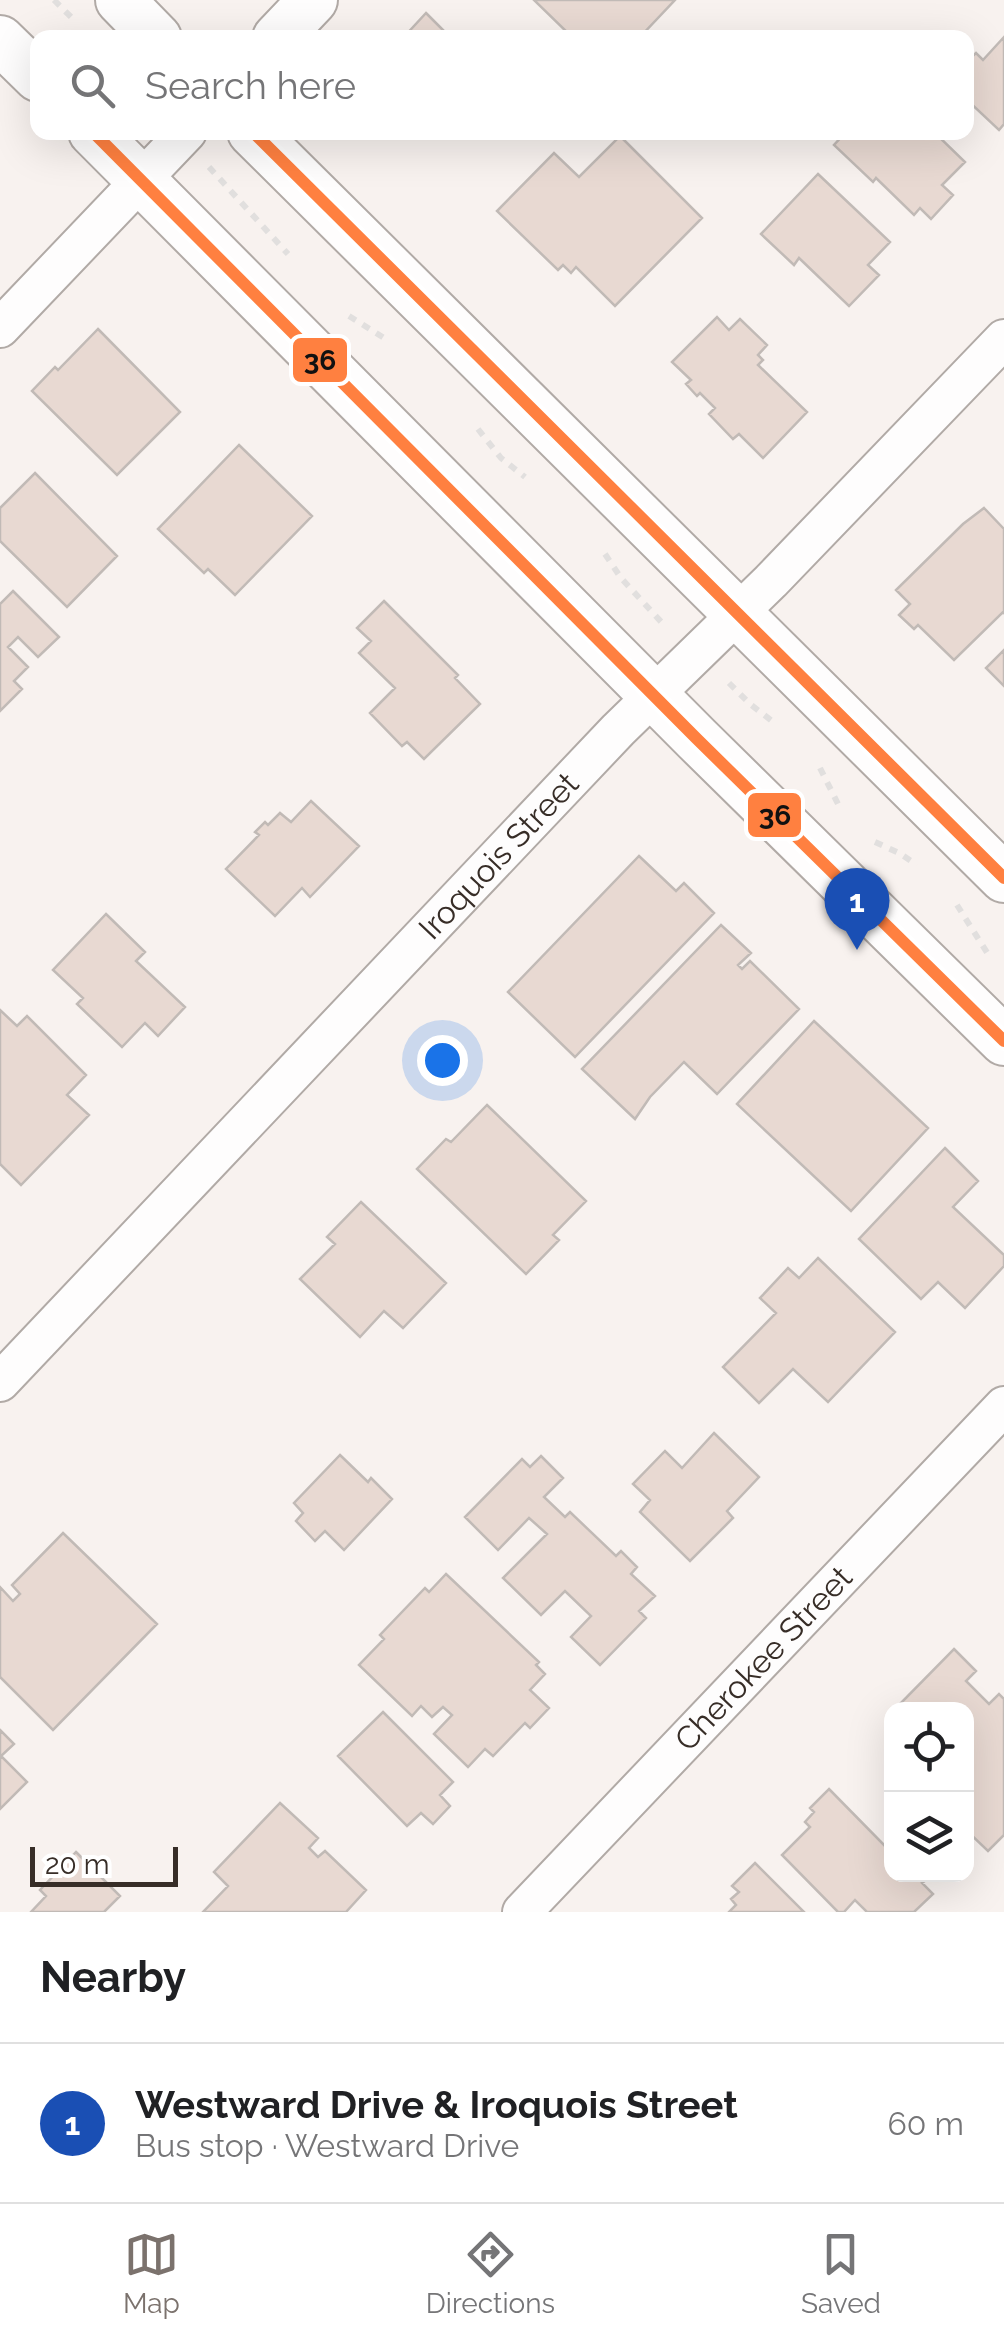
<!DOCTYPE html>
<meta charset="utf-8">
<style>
:root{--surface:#fff;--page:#f2f2f2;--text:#202124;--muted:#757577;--line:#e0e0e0;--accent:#7b726d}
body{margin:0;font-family:Raleway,sans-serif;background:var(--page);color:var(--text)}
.controls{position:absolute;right:30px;bottom:30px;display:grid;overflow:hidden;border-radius:20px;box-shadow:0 10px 40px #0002}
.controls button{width:90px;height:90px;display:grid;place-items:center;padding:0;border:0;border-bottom:2px solid var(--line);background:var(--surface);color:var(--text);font:50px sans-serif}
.scale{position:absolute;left:30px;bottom:25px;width:148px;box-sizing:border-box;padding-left:10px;border:5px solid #372d27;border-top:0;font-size:28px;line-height:35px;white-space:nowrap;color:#372d27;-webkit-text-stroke:8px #fff;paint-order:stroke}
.you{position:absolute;left:442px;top:1060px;width:35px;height:35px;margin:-25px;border:8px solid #fff;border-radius:50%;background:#1a73e8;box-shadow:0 0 0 15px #1a73e833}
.badge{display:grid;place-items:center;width:65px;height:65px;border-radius:50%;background:var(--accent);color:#fff;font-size:32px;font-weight:700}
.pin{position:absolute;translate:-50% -82px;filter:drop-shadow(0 2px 5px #0008)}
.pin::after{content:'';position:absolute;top:52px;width:35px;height:30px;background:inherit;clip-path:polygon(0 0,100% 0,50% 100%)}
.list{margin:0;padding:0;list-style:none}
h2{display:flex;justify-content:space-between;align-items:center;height:130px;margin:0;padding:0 40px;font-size:42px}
h2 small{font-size:32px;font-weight:400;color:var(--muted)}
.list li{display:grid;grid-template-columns:65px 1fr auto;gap:30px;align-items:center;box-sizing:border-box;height:160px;padding:0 40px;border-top:2px solid var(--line)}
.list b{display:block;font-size:38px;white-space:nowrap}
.list p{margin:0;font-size:32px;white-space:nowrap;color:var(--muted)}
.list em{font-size:32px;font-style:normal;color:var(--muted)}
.icon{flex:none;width:55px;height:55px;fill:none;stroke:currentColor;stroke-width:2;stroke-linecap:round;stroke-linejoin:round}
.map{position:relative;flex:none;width:1004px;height:1912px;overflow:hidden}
.search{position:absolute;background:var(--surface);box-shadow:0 10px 40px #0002;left:30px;right:30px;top:30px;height:110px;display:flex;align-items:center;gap:25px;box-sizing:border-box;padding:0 35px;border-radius:20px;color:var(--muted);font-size:38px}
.sheet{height:290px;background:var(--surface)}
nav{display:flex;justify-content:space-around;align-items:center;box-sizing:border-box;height:140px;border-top:2px solid var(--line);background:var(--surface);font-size:28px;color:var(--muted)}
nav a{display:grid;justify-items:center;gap:5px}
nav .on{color:var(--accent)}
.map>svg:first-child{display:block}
.building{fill:#e8d9d2;stroke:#c1bab6;stroke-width:2.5}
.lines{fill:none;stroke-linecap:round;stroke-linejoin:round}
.minor-casing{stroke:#b1aaa6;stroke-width:42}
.tertiary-casing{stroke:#b1aaa6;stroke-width:52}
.path{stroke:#e1dfde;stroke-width:6;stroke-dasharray:8 8;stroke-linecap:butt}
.minor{stroke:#fefdfd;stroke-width:38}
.tertiary{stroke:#fefdfd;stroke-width:48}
.bus-1-casing{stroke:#fff;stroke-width:20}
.bus-1{stroke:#ff8040;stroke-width:12}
.labels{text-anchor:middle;stroke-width:8;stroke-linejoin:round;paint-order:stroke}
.street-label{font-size:32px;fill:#372d27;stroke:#fff}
.line-badge{stroke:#fff;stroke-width:4}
.pale-badge-label{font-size:28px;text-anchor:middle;font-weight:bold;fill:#111}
</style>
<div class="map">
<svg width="1004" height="1912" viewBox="0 0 1004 1912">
<rect width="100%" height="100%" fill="#f8f2ef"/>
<path class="building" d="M534 0H675L639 38H573Z
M426 13 451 38H403Z
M1004 37V124L999 130 966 99V76L969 73 966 70V62L976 53 983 60Z
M846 132H934L965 162 942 185 953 195 931 219 920 208 914 215 876 178 873 182 834 145Z
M620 136 702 218 615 306 576 267 571 273 563 265 558 270 497 211 554 153 579 177Z
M818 174 890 242 868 265 879 275 849 306 799 258 794 265 761 234Z
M717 317 729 330 740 319 767 345 758 355 763 360 758 365 807 412 763 458 739 434 733 439 709 414 715 408 700 393 697 396 686 384 691 380 672 362Z
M98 329 180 412 117 475 32 391 55 367 58 370Z
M239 445 312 516 235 595 208 569 204 573 158 529Z
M35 473 117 556 67 607 0 541V508Z
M984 508 1004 529V614L1003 612 954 660 918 625 914 629 899 615 910 604 896 590 963 524Z
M13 591 59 637 38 657 18 637 8 647 28 667 14 681 22 689 0 711V604Z
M384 601 458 675 455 678 480 704 424 759 407 742 402 746 370 713 395 688 359 653 371 641 357 628Z
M1004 650V686L986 668Z
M311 801 359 846 310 897 302 888 275 916 226 869 259 835 255 832 265 822 268 825 280 813 291 822Z
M639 856 676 891 684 883 714 913 575 1057 508 992Z
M106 914 145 952 136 961 185 1007 158 1036 145 1023 122 1047 77 1004 83 998 53 970Z
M721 925 751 953 738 965 742 969 750 961 799 1009 717 1094 684 1062 650 1097 635 1119 582 1069Z
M0 1010 17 1026 27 1016 86 1075 67 1095 89 1115 21 1185 0 1164Z
M814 1021 928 1128 851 1211 737 1104Z
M487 1105 586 1201 553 1235 559 1240 526 1274 417 1169 446 1139 451 1142Z
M945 1148 978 1181 953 1207 1004 1255V1266L965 1308 938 1282 921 1299 859 1239Z
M361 1202 446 1283 403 1328 384 1311 360 1337 300 1279 335 1244 327 1237Z
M818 1258 895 1332 828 1402 793 1369 759 1403 723 1367 776 1313 760 1298 788 1268 799 1278Z
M714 1433 759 1477 727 1511 733 1518 690 1561 640 1512 650 1500 633 1484 665 1451 682 1468Z
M340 1455 368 1482 371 1478 392 1499 344 1550 325 1531 315 1541 296 1521 303 1513 294 1503Z
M541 1456 563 1478 544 1497 565 1517 570 1512 616 1556 621 1551 637 1567 631 1574 655 1596 639 1611 646 1618 600 1665 571 1637 591 1616 565 1591 541 1615 503 1578 547 1534 529 1518 498 1550 465 1517 522 1459 530 1467Z
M63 1533 157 1624 53 1730 0 1677V1587L13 1601 20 1594 12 1585Z
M446 1574 539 1662 536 1665 545 1674 530 1690 549 1708 530 1728 525 1723 493 1756 485 1749 468 1767 434 1734 452 1715 443 1707 432 1717 421 1706 412 1716 359 1665 384 1639 380 1635 425 1588 429 1592Z
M954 1649 976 1671 966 1681 989 1704 999 1694 1004 1699V1835L988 1851 966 1830V1710H894Z
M383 1712 453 1782 440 1795 450 1806 433 1824 421 1813 407 1826 338 1756Z
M0 1730 14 1744 1 1756 27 1782 0 1809Z
M829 1789 884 1845 888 1842 892 1846V1874H920L926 1880 922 1883 933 1894 914 1912H867L855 1900 844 1912H838L782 1855 810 1827 805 1822 814 1812 810 1808Z
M280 1803 318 1838 309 1848 318 1857 325 1851 366 1890 346 1912H203L228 1886 214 1872Z
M76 1852 120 1896 104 1912H31L46 1896 40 1890Z
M755 1863 804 1912H729L736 1905 731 1899 739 1892 732 1886Z"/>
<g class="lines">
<g class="minor-casing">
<g id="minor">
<path d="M0 328 187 132"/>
<path id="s1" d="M0 1382 618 730 771 581 1004 339"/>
<path id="s2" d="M522 1912 1004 1406"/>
</g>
</g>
<g class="tertiary-casing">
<path id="tertiary" d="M120 0 157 38
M277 38 313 0
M0 40 38 77
M93 132 697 739 1004 1041
M252 132 1004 878"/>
</g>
<path class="path" d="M54 0 74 20
M209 167 288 254
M349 316 389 341
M478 429 501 458 525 477
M605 554 621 578 664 625
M729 683 750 704 772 721
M820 768 841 810
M875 842 899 853 917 865
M957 905 988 954"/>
<use href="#minor" class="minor"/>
<use href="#tertiary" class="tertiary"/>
<g class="bus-1-casing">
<path id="bus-1" d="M93 132 697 739 1004 1041
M253 132 1004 878"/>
</g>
<use href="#bus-1" class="bus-1"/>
</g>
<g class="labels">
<g class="street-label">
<text dy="11" stroke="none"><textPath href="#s1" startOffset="725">Iroquois Street</textPath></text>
<text dy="11" stroke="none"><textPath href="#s2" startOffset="350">Cherokee Street</textPath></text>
</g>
</g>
<g class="line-badge">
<rect x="291" y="336" width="58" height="48" rx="10" fill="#ff8040"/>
<rect x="746" y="791" width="57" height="48" rx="10" fill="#ff8040"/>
</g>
<g class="pale-badge-label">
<text x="320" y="370">36</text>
<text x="775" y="825">36</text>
</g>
</svg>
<div class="controls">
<button><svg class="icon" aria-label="locate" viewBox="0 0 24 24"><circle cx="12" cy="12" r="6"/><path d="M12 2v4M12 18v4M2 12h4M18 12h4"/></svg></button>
<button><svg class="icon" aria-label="layers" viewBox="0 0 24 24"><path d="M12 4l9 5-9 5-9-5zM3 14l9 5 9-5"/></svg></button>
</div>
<div class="scale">20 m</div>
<div class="you"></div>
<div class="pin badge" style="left:857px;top:950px;background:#1a4fb4">1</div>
<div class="search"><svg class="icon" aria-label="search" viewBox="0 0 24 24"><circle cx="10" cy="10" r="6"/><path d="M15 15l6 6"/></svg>Search here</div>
</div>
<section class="sheet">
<h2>Nearby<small></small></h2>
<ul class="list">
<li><span class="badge" style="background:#1a4fb4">1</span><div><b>Westward Drive &amp; Iroquois Street</b><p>Bus stop · Westward Drive</p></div><em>60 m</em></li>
</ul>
</section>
<nav>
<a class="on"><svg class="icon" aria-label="map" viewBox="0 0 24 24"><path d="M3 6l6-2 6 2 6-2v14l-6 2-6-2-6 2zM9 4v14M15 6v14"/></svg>Map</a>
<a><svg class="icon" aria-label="directions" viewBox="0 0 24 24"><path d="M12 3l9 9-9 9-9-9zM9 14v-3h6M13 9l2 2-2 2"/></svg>Directions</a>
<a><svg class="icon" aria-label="saved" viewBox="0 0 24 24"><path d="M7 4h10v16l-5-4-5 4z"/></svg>Saved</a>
</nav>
